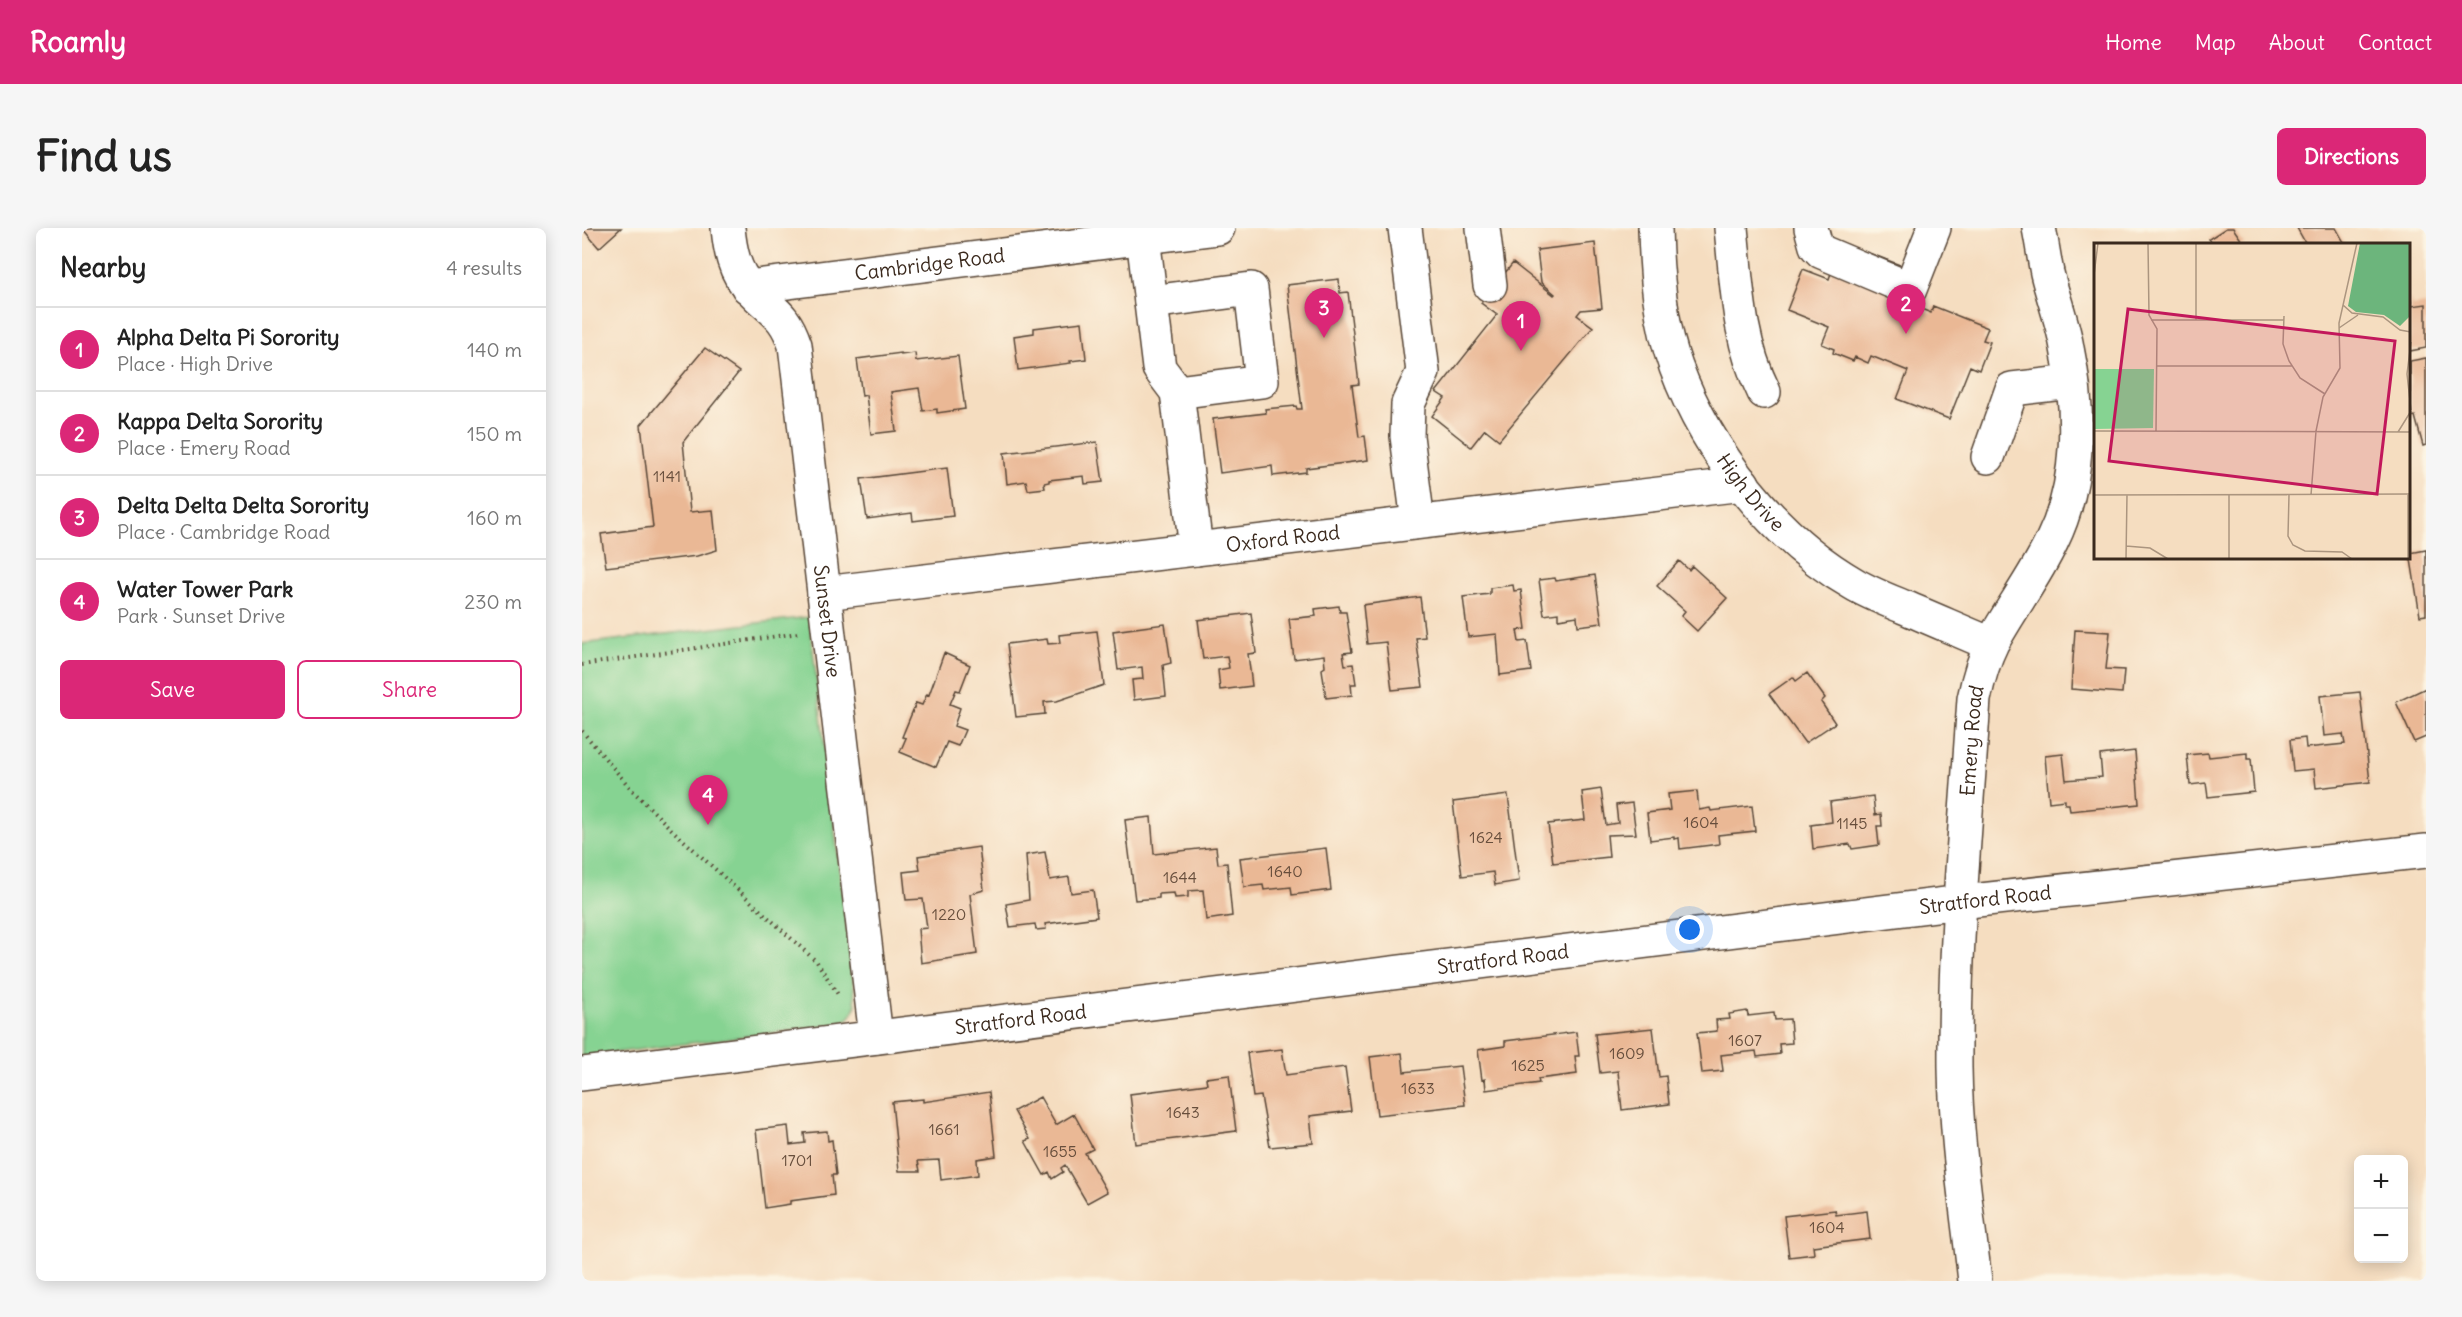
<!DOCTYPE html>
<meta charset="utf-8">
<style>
:root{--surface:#fff;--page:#f6f6f6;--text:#222;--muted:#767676;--line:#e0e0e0;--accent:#db2777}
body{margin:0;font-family:Delius,sans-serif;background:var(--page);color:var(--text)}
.controls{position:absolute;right:18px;bottom:18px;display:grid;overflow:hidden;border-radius:9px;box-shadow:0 3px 15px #0003}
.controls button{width:54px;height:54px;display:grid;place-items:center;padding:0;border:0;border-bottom:2px solid var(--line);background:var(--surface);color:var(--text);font:30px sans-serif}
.you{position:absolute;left:1108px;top:702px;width:21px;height:21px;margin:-15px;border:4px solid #fff;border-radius:50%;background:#1a73e8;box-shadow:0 0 0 9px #1a73e833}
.badge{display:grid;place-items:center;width:39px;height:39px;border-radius:50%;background:var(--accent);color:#fff;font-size:20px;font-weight:700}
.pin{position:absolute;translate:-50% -50px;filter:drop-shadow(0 2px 3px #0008)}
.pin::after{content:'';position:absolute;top:32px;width:21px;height:18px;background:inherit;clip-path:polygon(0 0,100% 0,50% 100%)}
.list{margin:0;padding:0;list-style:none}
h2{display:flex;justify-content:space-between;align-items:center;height:78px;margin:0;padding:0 24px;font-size:26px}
h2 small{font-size:20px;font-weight:400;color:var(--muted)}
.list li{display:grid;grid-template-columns:39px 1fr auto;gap:18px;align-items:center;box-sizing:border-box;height:84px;padding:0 24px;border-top:2px solid var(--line)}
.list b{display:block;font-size:22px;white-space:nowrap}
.list p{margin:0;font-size:20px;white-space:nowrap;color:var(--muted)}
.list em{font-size:20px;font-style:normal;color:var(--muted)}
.actions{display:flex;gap:12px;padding:18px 24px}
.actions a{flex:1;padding:14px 0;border:2px solid var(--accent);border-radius:9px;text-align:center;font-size:21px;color:var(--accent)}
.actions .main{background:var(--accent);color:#fff}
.map{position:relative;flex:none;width:1844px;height:1053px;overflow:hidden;border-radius:9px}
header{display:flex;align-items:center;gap:36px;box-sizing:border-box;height:84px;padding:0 30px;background:var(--accent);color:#fff}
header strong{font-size:28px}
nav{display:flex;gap:33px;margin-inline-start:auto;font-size:21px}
.intro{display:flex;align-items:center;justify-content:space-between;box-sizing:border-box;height:144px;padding:0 36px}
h1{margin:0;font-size:42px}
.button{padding:15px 27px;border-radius:9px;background:var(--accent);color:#fff;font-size:21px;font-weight:700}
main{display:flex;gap:36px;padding:0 36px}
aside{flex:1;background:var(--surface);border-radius:9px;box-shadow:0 3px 15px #0003}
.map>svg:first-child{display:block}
.green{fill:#86d392;stroke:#607e58;stroke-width:1.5}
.building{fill:#eab895}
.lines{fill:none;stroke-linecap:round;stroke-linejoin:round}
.minor-casing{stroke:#574536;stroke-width:36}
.path{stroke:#574536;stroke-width:4;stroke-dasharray:1.5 4.5;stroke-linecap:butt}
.minor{stroke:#fff;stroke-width:33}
.labels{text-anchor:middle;stroke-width:5;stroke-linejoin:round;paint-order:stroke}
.number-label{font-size:16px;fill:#674e3c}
.street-label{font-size:20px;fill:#3b2a1e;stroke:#fcf5e5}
.inset-road{fill:none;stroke:#ab957f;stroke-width:1.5}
.view{fill:#c2185b;fill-opacity:0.15;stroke:#c2185b;stroke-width:3}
.inset-edge{fill:none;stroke:#3b2a1e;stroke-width:3}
</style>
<header>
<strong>Roamly</strong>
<nav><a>Home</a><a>Map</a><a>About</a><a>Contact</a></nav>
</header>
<div class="intro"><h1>Find us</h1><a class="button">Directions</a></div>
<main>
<aside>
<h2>Nearby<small>4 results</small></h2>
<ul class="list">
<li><span class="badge">1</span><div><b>Alpha Delta Pi Sorority</b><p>Place · High Drive</p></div><em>140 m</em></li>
<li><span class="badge">2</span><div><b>Kappa Delta Sorority</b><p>Place · Emery Road</p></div><em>150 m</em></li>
<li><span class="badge">3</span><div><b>Delta Delta Delta Sorority</b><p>Place · Cambridge Road</p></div><em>160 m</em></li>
<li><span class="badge">4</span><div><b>Water Tower Park</b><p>Park · Sunset Drive</p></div><em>230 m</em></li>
</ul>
<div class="actions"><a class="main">Save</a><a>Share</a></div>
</aside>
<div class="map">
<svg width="1844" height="1053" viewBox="0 0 1844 1053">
<rect width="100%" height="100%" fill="#fcf5e5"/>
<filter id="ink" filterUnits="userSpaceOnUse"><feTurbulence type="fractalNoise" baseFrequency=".0167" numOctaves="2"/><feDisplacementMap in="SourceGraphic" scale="12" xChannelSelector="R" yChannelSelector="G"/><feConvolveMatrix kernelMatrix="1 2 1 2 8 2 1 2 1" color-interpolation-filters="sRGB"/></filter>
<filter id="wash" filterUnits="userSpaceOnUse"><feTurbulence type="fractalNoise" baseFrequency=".008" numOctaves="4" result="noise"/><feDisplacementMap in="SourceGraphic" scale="24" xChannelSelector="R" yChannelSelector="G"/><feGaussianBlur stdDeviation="1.35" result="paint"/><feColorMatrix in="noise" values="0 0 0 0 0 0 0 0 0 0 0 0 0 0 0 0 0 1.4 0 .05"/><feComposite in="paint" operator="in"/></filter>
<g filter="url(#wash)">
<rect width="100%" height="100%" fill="#f5ddc0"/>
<path class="green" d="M227 389 274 778C270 790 264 794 252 797L0 829V416Z"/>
<g id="blocks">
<path class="building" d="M0 0H39L17 20Z
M1644 0H1651L1662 16H1631L1627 11Z
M1715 0H1754L1763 16H1724Z
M1013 15 1020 80 999 82 995 87 1011 99 917 212 903 201 889 219 850 188 863 170 854 164 915 87 899 75 931 35 972 67 973 66 959 54 955 22Z
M1287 25 1323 39 1310 69 1349 85 1351 78 1406 100 1401 112 1408 114 1397 142 1388 138 1367 191 1315 171 1326 143 1289 128 1286 135 1273 129 1271 133 1251 125 1252 121 1240 116 1247 99 1205 82 1221 41 1247 51 1250 42 1276 52Z
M757 51 758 65 766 64 777 156 770 157 777 209 783 208 786 232 724 240V244L691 248 690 238 638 245 631 191 684 185 683 181 714 178 715 181H720L705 57Z
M1828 70 1830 78 1844 76V120L1828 123Z
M500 94 504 131 488 133 489 135 436 142 432 108 452 105V100Z
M123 120 157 144 101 214 108 284 131 282 135 322 115 328 24 339 19 306 71 299 59 197Z
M319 125V127L333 125 334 133 376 128 383 181 355 185V181L341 183 337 160 309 164 314 203 289 206 284 167 280 168 275 131Z
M1844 130V217L1841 218 1833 188 1828 189V133Z
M515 214 521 254 503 256 502 248 467 252V254L462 255 463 260 446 262 444 253 425 256 422 225Z
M365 240 371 288 331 293 330 285 285 291 279 251Z
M1844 322V387L1838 388 1828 325Z
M1097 333 1107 342 1110 338 1145 370 1115 403 1099 388 1103 383 1075 358Z
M1013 347 1020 395 996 398 995 388 976 391V385L962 387 957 352 973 350 974 353Z
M931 357 932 363 939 362 944 401 935 402 937 414 945 413 949 443 918 447 915 406 886 409 881 369 908 366V360Z
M838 369 843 409 834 410 841 459 810 462 804 414 785 416 781 377Z
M757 378 758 384H764L770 424 761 425 763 437 771 436 774 456H769L770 467 744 470 740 441 743 439 742 427 712 431 707 391 734 388 733 381Z
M669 385 674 425 666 426 670 458 638 462 636 442 647 440 645 428 621 431 616 392Z
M583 396 589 435 581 437 584 468 552 472 550 452 561 451 560 439 536 442 531 403Z
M1493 402 1528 404 1524 441 1542 442 1540 465 1489 461Z
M515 403 522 457 475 473 462 474 463 486 434 489 425 416 465 411 466 416 478 415 477 407Z
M362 425 388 437 378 463 374 462 368 476 378 480 372 498 383 502 376 518 365 514 354 539 318 524 324 510 320 509 334 475 340 477 345 466 347 467Z
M1225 445 1243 470 1239 474 1253 495 1223 515 1187 466 1211 449 1214 453Z
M1844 460V509L1832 514 1814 474Z
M1778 464 1788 554 1734 560 1732 541 1711 543 1708 512 1723 510 1724 520 1763 516 1761 506 1742 508 1738 468Z
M1553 523 1557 576 1488 583 1487 576H1483V572L1467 574 1463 528 1481 526 1484 552 1520 549 1518 527Z
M1626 525 1627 529 1665 525V531H1669L1672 564 1626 569 1624 555 1608 557 1605 527Z
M1019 561 1024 597 1036 595 1034 577 1050 575 1054 606 1025 607 1027 629 971 635 966 596 1003 592 1000 564Z
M1115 563 1117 582 1128 580 1129 583 1170 578 1173 603 1136 607 1137 616 1098 621 1097 610 1092 611V609L1068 612 1065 585 1088 582 1086 566Z
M926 567 937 653 913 657 911 644 880 648 871 574Z
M1291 568 1293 587 1299 586 1300 598H1295L1297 617 1270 621 1268 616 1231 621 1229 597 1250 594 1248 574Z
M569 589 572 626 634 619 636 636 645 635 650 688 624 692 621 662 606 663V669L593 670 592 665 577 666V670L553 672 543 592Z
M397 619 402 662 388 666 395 726 339 735 336 701 345 700 341 671 324 672 321 644 338 642 336 628Z
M744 620 749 662 710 667 709 659 682 662 681 657 662 659 658 630Z
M463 624 468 652 487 649 489 665 511 662 515 689 463 696 464 701 454 702 453 696 428 699 424 676 447 672 444 627Z
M1165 783 1166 788 1192 785 1193 792 1208 791 1210 815 1197 816 1198 826 1175 829 1174 823 1139 827 1141 843 1120 845 1115 805 1135 803 1134 792 1148 791 1147 786Z
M1071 800 1077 849 1084 848 1087 876 1040 882 1036 843 1018 845 1013 806Z
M994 804 997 828H993L995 846 956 851 957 855 904 862 903 851 900 852 896 822 923 818V813Z
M700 821 704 847 763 839 769 883 728 888 731 915 688 919 679 868 671 869 665 825Z
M820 825 822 844 878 838 883 877 795 887 788 829Z
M647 847 654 903 554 916 548 866 625 856 624 850Z
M407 864 414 928 395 931 396 947 359 952 357 932 336 933 338 943H317L310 874 341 871V874Z
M458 869 474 897 492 886 511 921 503 925 525 964 505 975 483 937 479 940 481 944 470 951 467 944 462 947 443 913 448 911 432 883Z
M206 898 208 917 223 915 222 905 245 903 246 913 250 912 254 947H250L252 967 208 973V976L183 980 174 902Z
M1253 982 1254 987 1285 983 1288 1011 1231 1018 1232 1026 1207 1029 1202 988Z"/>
</g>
</g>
<g filter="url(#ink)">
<use href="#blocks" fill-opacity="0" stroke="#574536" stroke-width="1.5"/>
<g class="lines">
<g class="minor-casing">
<g id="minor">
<path id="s1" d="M146 0C148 21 152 44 168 60 189 83 202 84 213 117L294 809"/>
<path d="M823 0 841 144 826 176 825 208 836 294"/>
<path d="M901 0 908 57"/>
<path id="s2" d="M1073 0C1074 46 1078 95 1094 139 1126 225 1192 310 1272 356 1287 365 1305 372 1322 379 1351 391 1380 404 1409 416"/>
<path d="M1149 0C1155 57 1156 112 1182 164"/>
<path d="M1229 0 1234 18 1240 24 1328 61 1352 0"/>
<path d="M561 9 577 140 595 164 614 321"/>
<path id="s3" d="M166 59 636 0"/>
<path d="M569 74 669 61 680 153 595 164"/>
<path d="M1406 229 1430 161 1490 154"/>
<path id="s4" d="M242 365 1161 256"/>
<path id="s5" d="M0 846 1379 674 1844 623"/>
<path id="s6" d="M1393 1053C1385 982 1374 911 1373 840 1372 717 1384 594 1392 471 1396 452 1401 433 1410 415 1429 380 1453 349 1470 313 1499 254 1498 183 1485 120 1481 95 1471 70 1465 45 1462 30 1460 15 1457 0"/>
</g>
</g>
<path class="path" d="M0 437 216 405
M0 503 50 562 88 600 235 734 257 768"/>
<use href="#minor" class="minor"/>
</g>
</g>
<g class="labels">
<g class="number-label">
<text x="85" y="254">1141</text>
<text x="1119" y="600">1604</text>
<text x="1270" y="601">1145</text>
<text x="904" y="615">1624</text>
<text x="703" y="649">1640</text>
<text x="598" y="655">1644</text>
<text x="367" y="692">1220</text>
<text x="1163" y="818">1607</text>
<text x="1045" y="831">1609</text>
<text x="946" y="843">1625</text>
<text x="836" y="866">1633</text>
<text x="601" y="890">1643</text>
<text x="362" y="907">1661</text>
<text x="478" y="929">1655</text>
<text x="215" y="938">1701</text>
<text x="1245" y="1005">1604</text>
</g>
<g class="street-label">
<text dy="7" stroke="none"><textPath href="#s3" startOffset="183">Cambridge Road</textPath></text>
<text dy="7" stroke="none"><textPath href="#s2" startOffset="288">High Drive</textPath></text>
<text dy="7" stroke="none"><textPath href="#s4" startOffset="462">Oxford Road</textPath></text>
<text dy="7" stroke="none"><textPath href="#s1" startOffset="417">Sunset Drive</textPath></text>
<text dy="7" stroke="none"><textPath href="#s6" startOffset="542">Emery Road</textPath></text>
<text dy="7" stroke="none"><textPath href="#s5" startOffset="1414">Stratford Road</textPath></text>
<text dy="7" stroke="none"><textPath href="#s5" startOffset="928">Stratford Road</textPath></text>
<text dy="7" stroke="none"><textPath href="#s5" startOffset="442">Stratford Road</textPath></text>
</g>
</g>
<g transform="translate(1512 15)">
<rect width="316" height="316" fill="#f5ddc0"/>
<path d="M0 126H60L59 185 0 186Z" fill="#86d392"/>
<path d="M266 0H316V73L306 83 290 72 262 69 254 63Z" fill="#6cb57c"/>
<path class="inset-road" d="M54 0 55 72 63 86 62 188M102 0V77M0 32 4 0M249 62 258 70 289 74 306 87 317 89M190 73 189 101 195 118 206 135 231 151M57 77H190M245 85 264 72M317 99 313 131 317 167M63 123H198M0 188 317 189M304 189 317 168M0 252 317 251M195 252 194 293 199 302 211 308 248 309 258 316M217 252 222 188 229 154 246 125 245 80 263 0M32 303 56 305 74 316M32 316 33 252M135 316V252M314 316V251"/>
<path class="view" d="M34 66 301 98 283 251 15 218Z"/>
<rect width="316" height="316" class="inset-edge"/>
</g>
</svg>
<div class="controls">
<button>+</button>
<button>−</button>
</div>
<div class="you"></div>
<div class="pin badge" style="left:939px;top:123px">1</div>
<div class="pin badge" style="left:1324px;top:106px">2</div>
<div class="pin badge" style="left:742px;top:110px">3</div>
<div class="pin badge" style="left:126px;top:597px">4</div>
</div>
</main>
